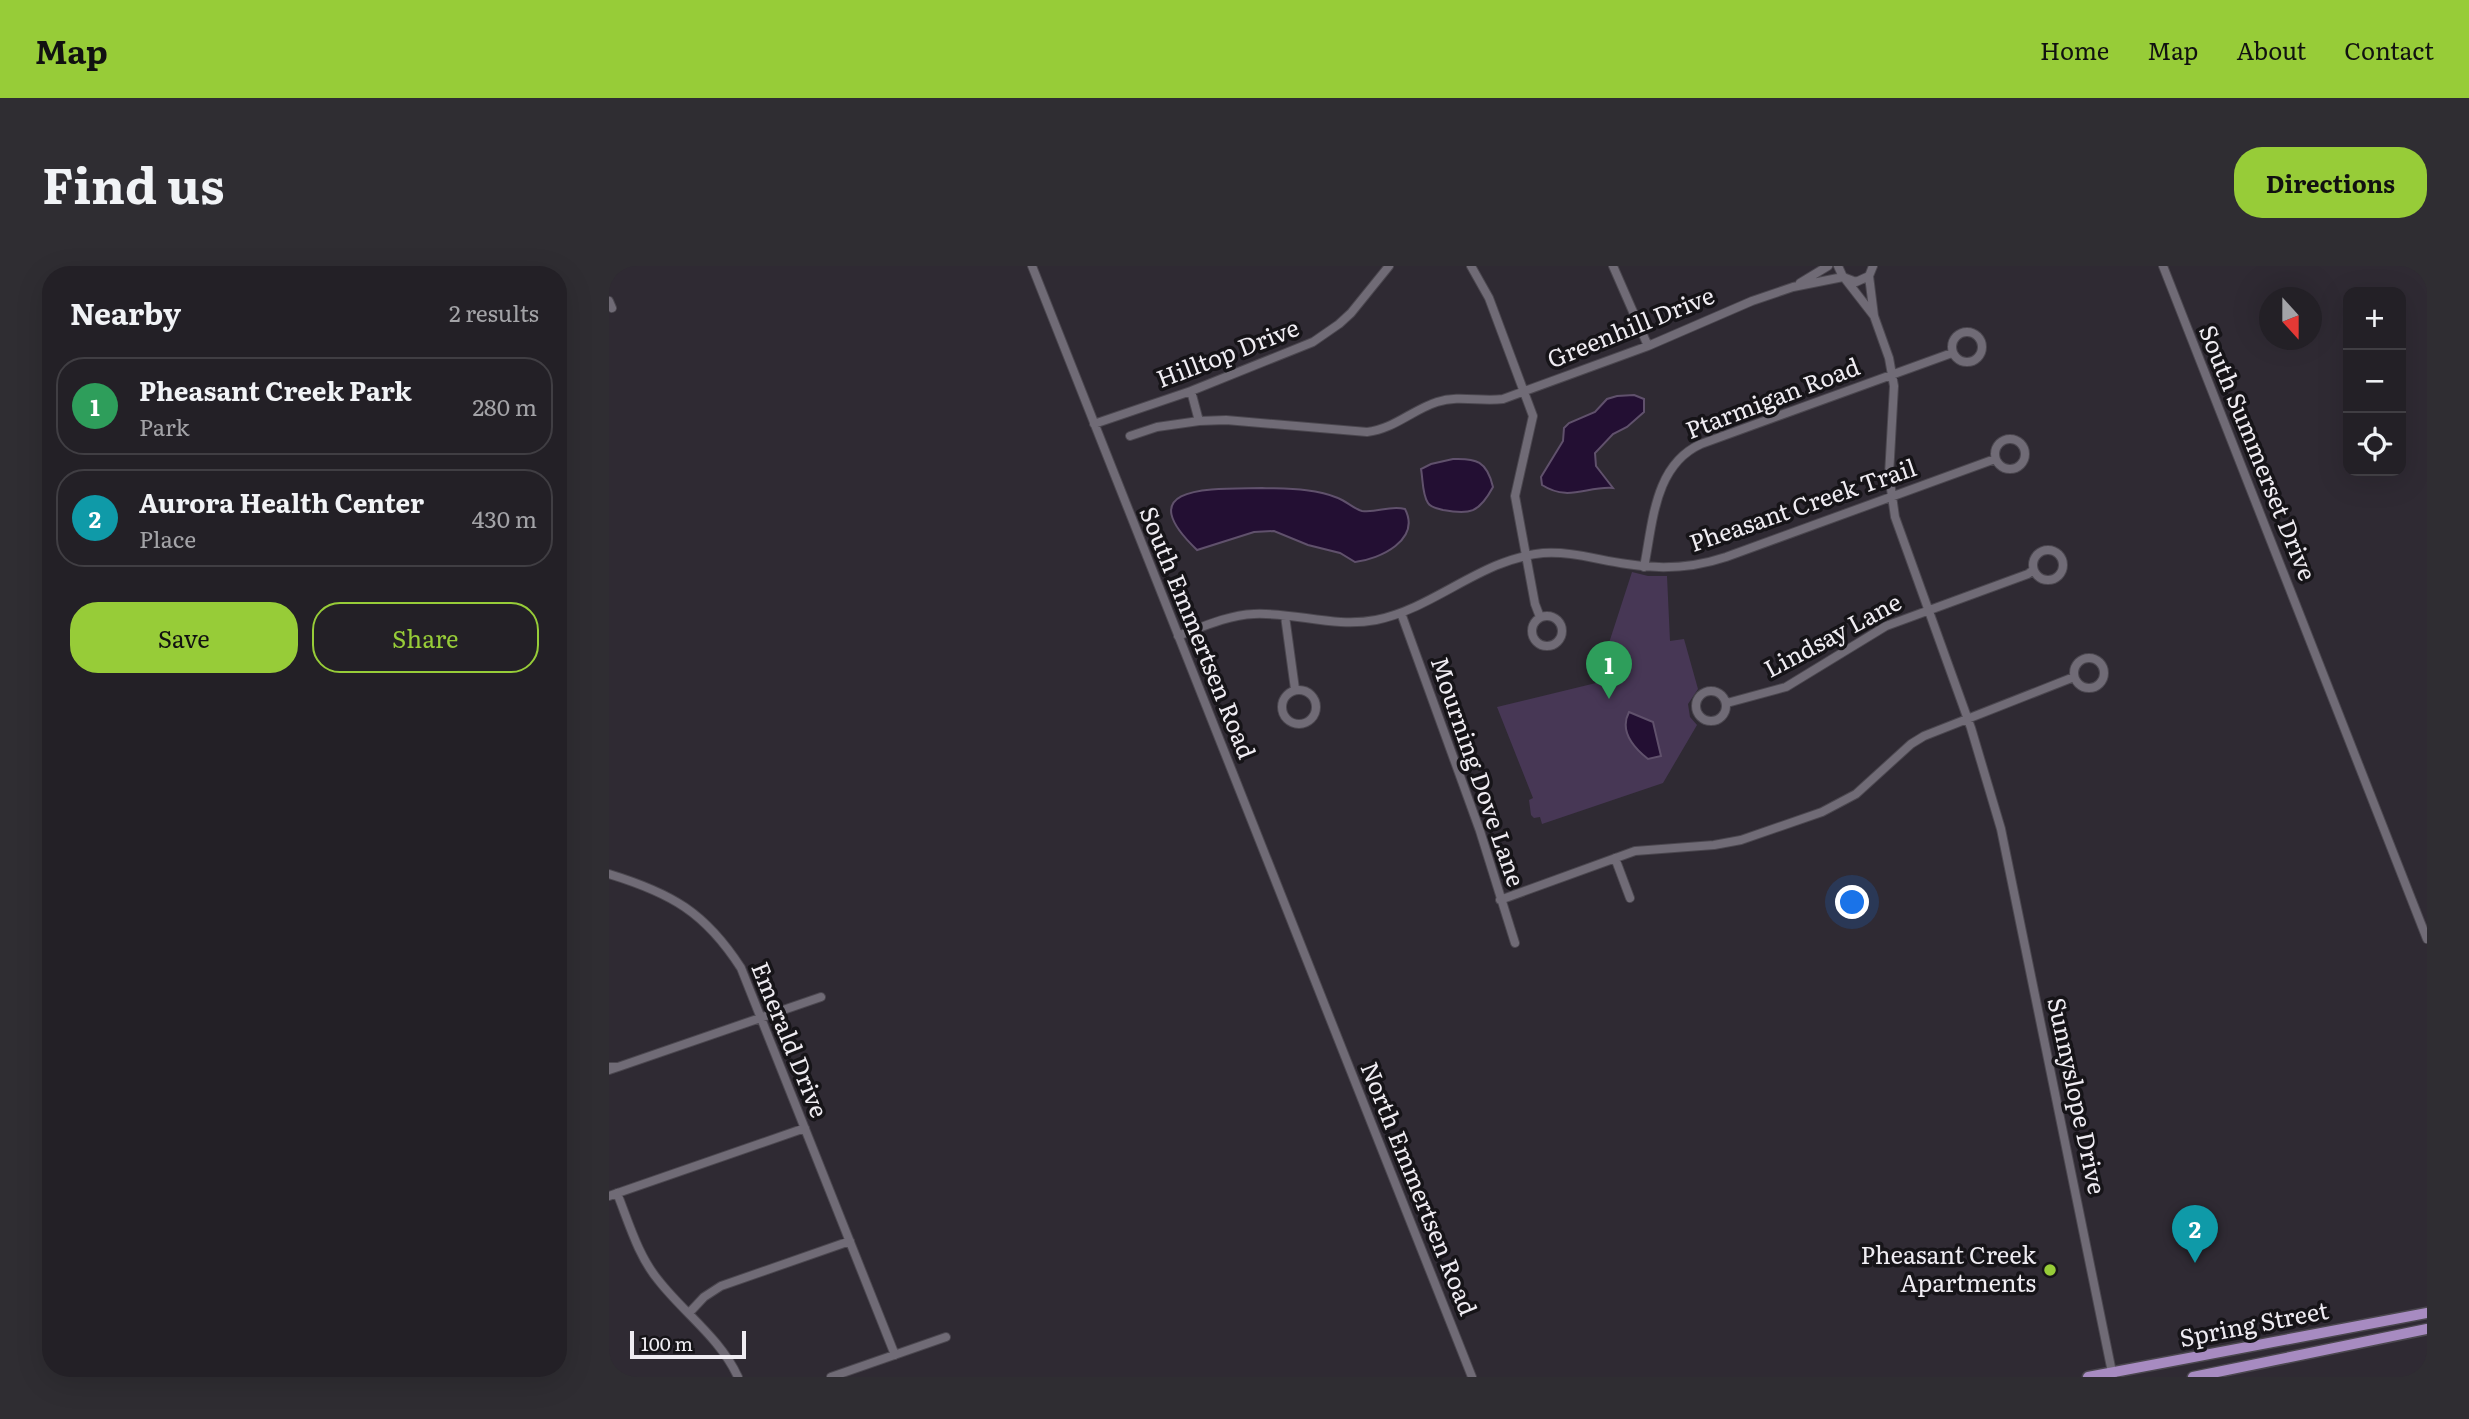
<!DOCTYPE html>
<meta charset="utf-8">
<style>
:root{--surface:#232026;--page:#2f2d32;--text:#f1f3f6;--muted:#a3a3a7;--line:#403e43;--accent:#97cc38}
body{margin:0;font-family:Literata,serif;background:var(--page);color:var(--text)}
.controls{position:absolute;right:21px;top:21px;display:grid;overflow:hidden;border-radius:14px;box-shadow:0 7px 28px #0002}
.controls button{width:63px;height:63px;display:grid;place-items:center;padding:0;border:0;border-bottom:2px solid var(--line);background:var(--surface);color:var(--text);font:35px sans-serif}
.compass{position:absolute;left:1650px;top:21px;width:63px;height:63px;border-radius:50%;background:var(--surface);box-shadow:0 7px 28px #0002;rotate:159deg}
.scale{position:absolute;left:21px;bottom:18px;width:116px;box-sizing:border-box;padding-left:7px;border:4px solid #efecf2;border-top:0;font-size:19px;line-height:24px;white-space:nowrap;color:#efecf2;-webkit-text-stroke:5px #161418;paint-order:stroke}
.you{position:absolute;left:1244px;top:637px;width:24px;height:24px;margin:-18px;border:5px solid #fff;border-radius:50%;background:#1a73e8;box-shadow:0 0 0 10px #1a73e833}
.badge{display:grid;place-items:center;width:46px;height:46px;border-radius:50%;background:var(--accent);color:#fff;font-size:23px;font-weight:700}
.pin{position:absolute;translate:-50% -58px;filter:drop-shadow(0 2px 4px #0008)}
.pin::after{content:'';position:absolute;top:37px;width:24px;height:21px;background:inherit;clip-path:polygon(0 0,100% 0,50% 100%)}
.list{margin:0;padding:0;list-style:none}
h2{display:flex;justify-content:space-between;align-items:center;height:91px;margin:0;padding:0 28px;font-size:30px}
h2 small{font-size:23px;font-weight:400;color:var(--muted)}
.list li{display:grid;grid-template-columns:46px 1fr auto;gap:21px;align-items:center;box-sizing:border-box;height:98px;margin:0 14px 14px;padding:0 14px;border:2px solid var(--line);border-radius:28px}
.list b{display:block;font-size:26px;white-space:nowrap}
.list p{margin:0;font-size:23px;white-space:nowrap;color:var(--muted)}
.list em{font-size:23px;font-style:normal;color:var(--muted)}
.actions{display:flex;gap:14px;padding:21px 28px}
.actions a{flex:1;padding:16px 0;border:2px solid var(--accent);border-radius:28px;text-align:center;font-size:24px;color:var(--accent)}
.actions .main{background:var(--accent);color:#111}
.icon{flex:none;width:38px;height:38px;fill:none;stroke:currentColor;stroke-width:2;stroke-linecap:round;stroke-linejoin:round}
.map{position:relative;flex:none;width:1818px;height:1111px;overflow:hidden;border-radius:28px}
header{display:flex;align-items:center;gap:42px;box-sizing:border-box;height:98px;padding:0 35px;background:var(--accent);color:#111}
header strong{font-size:33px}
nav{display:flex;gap:38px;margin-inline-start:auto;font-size:24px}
.intro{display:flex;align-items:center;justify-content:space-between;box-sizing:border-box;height:168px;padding:0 42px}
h1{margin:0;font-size:49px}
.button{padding:18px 32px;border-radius:28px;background:var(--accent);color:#111;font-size:24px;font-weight:700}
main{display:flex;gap:42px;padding:0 42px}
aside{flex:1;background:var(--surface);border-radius:28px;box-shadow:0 7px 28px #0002}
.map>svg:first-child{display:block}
.green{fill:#473755}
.water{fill:#230f33;stroke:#60516c;stroke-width:2}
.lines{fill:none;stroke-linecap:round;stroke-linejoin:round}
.minor-casing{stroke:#4b474f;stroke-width:10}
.major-casing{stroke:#4b474f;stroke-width:13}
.minor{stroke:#706b76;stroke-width:8}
.major{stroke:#a78bc1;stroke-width:10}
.poi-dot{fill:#97cc38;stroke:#161418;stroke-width:2.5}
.labels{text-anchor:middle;stroke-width:7;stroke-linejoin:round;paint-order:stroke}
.street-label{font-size:24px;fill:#efecf2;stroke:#161418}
.poi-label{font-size:24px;fill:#efecf2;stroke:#161418;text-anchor:end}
</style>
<header>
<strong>Map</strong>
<nav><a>Home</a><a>Map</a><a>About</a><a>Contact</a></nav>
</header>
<div class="intro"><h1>Find us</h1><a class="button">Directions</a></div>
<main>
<aside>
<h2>Nearby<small>2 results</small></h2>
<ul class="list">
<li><span class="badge" style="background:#2e9e5b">1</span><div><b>Pheasant Creek Park</b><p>Park</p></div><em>280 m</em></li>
<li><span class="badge" style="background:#0f9aa8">2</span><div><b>Aurora Health Center</b><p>Place</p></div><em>430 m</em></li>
</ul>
<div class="actions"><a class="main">Save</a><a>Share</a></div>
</aside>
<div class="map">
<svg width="1818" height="1111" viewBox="0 0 1818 1111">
<rect width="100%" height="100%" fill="#2f2a33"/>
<path class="green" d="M1023 306 1039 310H1058L1061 375 1075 373 1089 423 1079 438 1081 451 1088 459 1054 517 933 558 931 551 925 552 922 549 920 534 924 532 888 441 987 417Z"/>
<path class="water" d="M1025 129 1035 133V146L1018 161 1004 168 986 187 987 200 1004 222C977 220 960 236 933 219L932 211 954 175 955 162 960 157 986 146 998 133 1008 130Z
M844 193C867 192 878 195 884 221 870 247 861 249 834 244 828 242 822 242 819 237 813 228 814 213 812 203L822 198Z
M653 222C678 223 705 222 729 232 737 235 745 243 753 245 769 247 780 239 796 243 812 274 771 293 746 296L731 287 699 279 665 265 645 266 588 284C518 217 607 223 653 222Z
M1020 446 1044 456 1052 490 1039 493C1025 482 1010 465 1020 446Z"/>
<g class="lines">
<g class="minor-casing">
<path id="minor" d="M423 0 863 1111
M862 0 880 32 924 150 906 230 926 338 931 351
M1004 0 1039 80
M1229 0 1234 11 1247 16 1260 10 1264 0
M1554 0 1818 673
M1260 10 1265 50 1280 92 1285 120 1280 209 1286 251 1362 462 1392 563 1504 1111
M1237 14 1265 50
M1191 17 1219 0
M0 35 3 42
M1343 81a15 15 0 1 1 30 0a15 15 0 1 1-30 0Z
M582 125 590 155 617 154 758 166C785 163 803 144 828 136 850 129 872 136 894 133L1039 80 1143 35 1184 21 1234 11
M485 158 582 125 704 76 730 58 742 47 780 0
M521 170 548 161 590 155
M1386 188a15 15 0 1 1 30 0a15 15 0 1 1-30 0Z
M1424 299a15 15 0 1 1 30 0a15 15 0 1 1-30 0Z
M1035 301C1044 257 1045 199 1092 178L1343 87
M792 347 871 565 906 677
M923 365a15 15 0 1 1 30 0a15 15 0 1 1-30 0Z
M676 350 686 423
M569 370C593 361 619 349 645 348 686 346 725 362 767 354 826 342 872 293 934 287 962 285 989 294 1018 298 1052 304 1084 302 1117 291L1386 193
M1465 407a15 15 0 1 1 30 0a15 15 0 1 1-30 0Z
M673 441a17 17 0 1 1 34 0a17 17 0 1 1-34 0Z
M1087 440a15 15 0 1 1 30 0a15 15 0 1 1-30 0Z
M1118 437 1177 421 1277 360 1419 308 1424 304
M1006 592 1021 632
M0 608C62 627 96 646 132 702L286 1089
M891 634 1026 585 1105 579 1132 574 1213 546 1247 528 1302 478 1315 470 1465 411
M0 801H9L0 804
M9 801 212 731
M8 927C20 957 29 990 50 1015 76 1048 111 1072 129 1111
M0 930 196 862
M80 1047 95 1031 112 1020 241 975
M222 1111 337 1071"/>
</g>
<g class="major-casing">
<path id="major" d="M1479 1111 1818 1047
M1584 1111 1818 1063"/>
</g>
<use href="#minor" class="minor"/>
<use href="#major" class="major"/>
</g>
<circle class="poi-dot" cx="1441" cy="1004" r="7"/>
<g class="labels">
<g class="street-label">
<text transform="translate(1022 62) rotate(-22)" y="8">Greenhill Drive</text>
<text transform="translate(619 88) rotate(-21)" y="8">Hilltop Drive</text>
<text transform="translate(1164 133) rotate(-21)" y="8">Ptarmigan Road</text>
<text transform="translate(1648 187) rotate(68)" y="8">South Summerset Drive</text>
<text transform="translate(1194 240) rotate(-19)" y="8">Pheasant Creek Trail</text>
<text transform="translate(588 367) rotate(68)" y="8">South Emmertsen Road</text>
<text transform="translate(1224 370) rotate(-28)" y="8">Lindsay Lane</text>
<text transform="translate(868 506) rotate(71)" y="8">Mourning Dove Lane</text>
<text transform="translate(180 774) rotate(68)" y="8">Emerald Drive</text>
<text transform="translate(1467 830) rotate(78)" y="8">Sunnyslope Drive</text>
<text transform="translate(809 923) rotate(68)" y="8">North Emmertsen Road</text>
<text transform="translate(1645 1059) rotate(-11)" y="8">Spring Street</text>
</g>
<g class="poi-label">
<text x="1427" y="998">Pheasant Creek<tspan x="1427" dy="28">Apartments</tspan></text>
</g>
</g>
</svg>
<div class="controls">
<button>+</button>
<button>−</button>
<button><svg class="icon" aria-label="locate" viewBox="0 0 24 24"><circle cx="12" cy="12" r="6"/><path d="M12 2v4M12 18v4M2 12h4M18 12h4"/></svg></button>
</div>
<svg class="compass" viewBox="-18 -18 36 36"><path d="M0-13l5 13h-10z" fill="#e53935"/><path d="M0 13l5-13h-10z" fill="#a3a3a7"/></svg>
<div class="scale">100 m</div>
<div class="you"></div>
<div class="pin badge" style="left:1000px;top:433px;background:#2e9e5b">1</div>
<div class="pin badge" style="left:1586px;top:997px;background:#0f9aa8">2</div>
</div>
</main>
